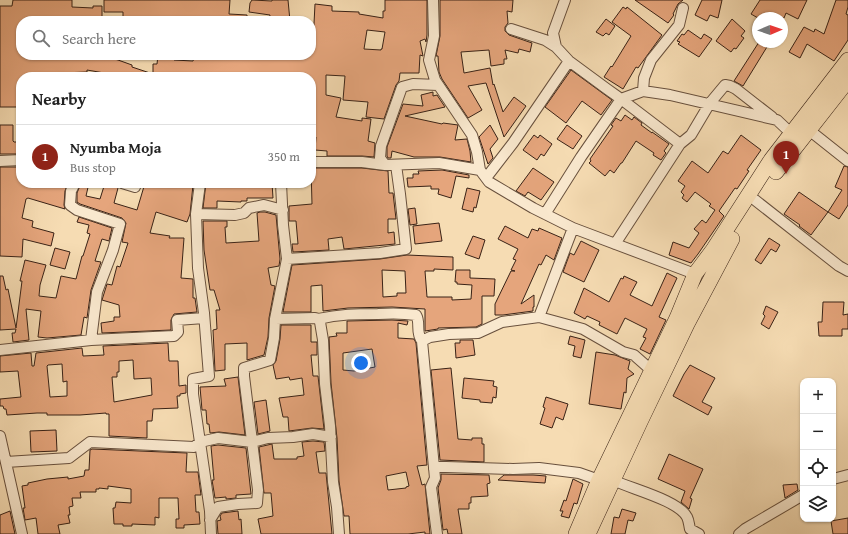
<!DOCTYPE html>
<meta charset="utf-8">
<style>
:root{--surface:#fff;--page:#f6f6f6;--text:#222;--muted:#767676;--line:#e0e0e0;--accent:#8f2418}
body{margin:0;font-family:"Gentium Book Plus",serif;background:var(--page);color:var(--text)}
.controls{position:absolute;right:12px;bottom:12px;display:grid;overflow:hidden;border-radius:8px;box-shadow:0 1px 3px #0004}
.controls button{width:36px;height:36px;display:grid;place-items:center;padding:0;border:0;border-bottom:1px solid var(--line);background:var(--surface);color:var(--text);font:20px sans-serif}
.compass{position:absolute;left:752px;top:12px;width:36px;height:36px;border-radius:50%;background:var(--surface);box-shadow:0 1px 3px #0004;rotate:88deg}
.you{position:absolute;left:361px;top:363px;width:14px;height:14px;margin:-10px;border:3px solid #fff;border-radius:50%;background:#1a73e8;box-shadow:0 0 0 6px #1a73e833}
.badge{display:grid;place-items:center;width:26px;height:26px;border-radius:50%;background:var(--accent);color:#fff;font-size:13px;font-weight:700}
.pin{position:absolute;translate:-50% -33px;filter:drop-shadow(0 1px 2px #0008)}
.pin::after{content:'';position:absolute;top:21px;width:14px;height:12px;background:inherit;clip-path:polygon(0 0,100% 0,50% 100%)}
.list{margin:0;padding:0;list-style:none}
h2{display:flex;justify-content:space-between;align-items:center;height:52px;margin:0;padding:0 16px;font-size:17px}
h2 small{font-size:13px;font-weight:400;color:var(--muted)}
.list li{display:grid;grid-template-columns:26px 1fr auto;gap:12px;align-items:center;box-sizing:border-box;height:64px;padding:0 16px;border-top:1px solid var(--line)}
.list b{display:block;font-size:15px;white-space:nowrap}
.list p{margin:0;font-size:13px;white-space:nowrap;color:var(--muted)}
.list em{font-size:13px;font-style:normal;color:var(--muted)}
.icon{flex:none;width:22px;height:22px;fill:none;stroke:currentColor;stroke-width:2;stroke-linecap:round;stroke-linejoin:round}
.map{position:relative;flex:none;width:848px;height:534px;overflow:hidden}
.search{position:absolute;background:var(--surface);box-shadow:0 1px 3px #0004;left:16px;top:16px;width:300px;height:44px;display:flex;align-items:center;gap:10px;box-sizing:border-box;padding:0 14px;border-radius:16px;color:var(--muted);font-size:15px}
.panel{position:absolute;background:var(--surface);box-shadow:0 1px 3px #0004;left:16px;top:72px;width:300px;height:116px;border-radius:16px}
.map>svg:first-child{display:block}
.building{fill:#e5a57c;stroke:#392216;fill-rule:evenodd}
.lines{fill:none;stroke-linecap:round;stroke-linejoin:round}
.minor-casing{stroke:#68503d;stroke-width:12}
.primary-casing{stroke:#392216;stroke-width:16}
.minor{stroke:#f9e8ce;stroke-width:10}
.primary{stroke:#f6dcb3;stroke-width:15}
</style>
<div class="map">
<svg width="848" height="534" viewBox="0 0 848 534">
<rect width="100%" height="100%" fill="#f6dcb3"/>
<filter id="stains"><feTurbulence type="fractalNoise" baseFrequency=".005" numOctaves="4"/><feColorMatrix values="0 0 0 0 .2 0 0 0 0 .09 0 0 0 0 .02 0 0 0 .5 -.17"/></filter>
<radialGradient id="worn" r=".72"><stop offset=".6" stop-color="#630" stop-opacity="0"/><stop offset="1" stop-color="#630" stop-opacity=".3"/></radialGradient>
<path class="building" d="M13 0H72V7L93 8V6H102V21H21V55H100L118 60 132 65V67L153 74V64H157L158 55H174V60L193 61 195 55H311V43H313L315 4 332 6V11L359 12V14L383 18V11H385V0H427V35L426 42 425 39 420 41 423 56 420 55 419 73H400L399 81 396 85 384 119 366 117 368 102 343 100 345 76 326 75V95L341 98 336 117 362 121V118L371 119 368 141 375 143 374 157 362 156H327V151L315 150 316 137H311V77H109L110 74 87 70V72L62 73V77H21V107H0V6H12ZM367 30 385 32 382 49H381V50L364 49Z
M104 0H230L229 14 247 15V21H123V12H104Z
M252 0 272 1V0H288L290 21H269L270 15 249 12 250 3Z
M440 0H513L512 12 507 11 508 23 505 27V31L509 35 532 43 530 52 519 49 518 53 505 50 507 59H504V64L491 66 489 50 461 52 464 73 490 68 493 85 494 84 503 112 514 97 526 106 504 137 486 83 468 86 482 110 468 118 442 79 439 72 438 56H436L440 36Z
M635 0H683L678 4 673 14 674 15 668 23Z
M702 0H722L718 18 710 15 707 21 695 15Z
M760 0H807L798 19 786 13 784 18H758L751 14Z
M836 0H848V7L846 14 848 15V40L834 61 807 44 800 58 789 52 804 27 814 32 815 29 824 34Z
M623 7 626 9 627 7 662 35 638 68 636 67 623 89 604 77 611 66 612 67 631 36 612 22Z
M606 19 615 26 609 35 606 33 603 36 596 32Z
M732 19 745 31 741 36 744 38 736 49 734 48 731 52 716 41Z
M688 30 701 39 704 34 712 39 699 57 678 44 680 42 677 41 682 34 684 35Z
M759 42H770L743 86 734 81Z
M571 70 612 100 601 115 582 101 566 123 545 107Z
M433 92V96L437 95 445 107 405 116 442 124 443 123 458 125 455 140 467 139 470 151 471 162 440 157H414L392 151 391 158H388L387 156V147L403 104 423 106 421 95Z
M625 115 632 120 634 117 642 123 641 125 652 133V132L669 144 664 151 666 153 661 160 653 155 654 153 636 141 622 163H621L614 173 610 170 605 176 589 163 591 161 590 159 613 126 611 125 616 118 621 121Z
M0 125H13V141L14 142H21V154H0Z
M490 125 498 139 490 149 493 158 488 164 479 137Z
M567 125 582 136 573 149 557 139Z
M534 135 538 138 540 135 552 144 544 156 541 154 537 160 523 150Z
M741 135 761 150 747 170 749 171 737 189 735 188 719 211 724 216 698 254 691 263 669 255 673 242 689 248 699 233 694 229 702 220 706 223 715 210 709 206 711 204 695 192 687 202 682 198 684 195 681 192 685 186 678 181 692 161 708 173 723 151 728 154Z
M844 166 848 167V205L839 219 828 212 842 190 835 187Z
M0 167H21V183H68L65 191 64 205 65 209 28 198 26 199 22 218 33 221 32 227 54 233 51 246 23 239 22 257 0 256Z
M311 168H362L388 171 389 193H393L396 219H388V233L394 232 395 244 344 249 342 237 328 239 329 250 293 252 292 244H298L296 221H289V206L312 204Z
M533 168 554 182 541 200 528 192 525 196 516 191Z
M442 170 469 175V178L456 176 451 198 438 194 439 189H431V186L408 187 407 178H413V174H419L418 171Z
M81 183H89L86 196 100 199 105 183H116L118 188 114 203 137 210 145 183H187L193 185 190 214 187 222 156 212 150 233 170 236 169 238H184L181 278 193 279V298H195L197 312 174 314 171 320V330L102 333 101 323 114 321V317H120L119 305 102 300 107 284 112 285 117 266 120 267 128 243 122 242 126 223 122 218 80 204 77 202V193Z
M206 183H272L273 198H247V201H241V202L217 201V208H203Z
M467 188 480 191 476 208 474 207 473 212 462 209Z
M799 192 828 212 811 235 799 226 800 225 784 214Z
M415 208 417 224 410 225 408 209Z
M260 212H265L276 215 280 259 279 266 268 268 271 285 275 286 269 318 268 337 264 355 247 360V343L225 344V370L215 371 213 330 217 329 216 310H220L214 290H210L204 250 203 221H227V227H225L226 243 259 241 257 213Z
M79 217 112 228 109 241 102 239 95 261 101 262 91 290 87 318 84 317 81 335 47 338 38 337 41 311 26 309 29 340 13 342 12 333H15L16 329 0 330V276H3L6 290 8 289 16 328 22 281H20L25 260 46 265 40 285 39 296 56 298 61 276 76 279 82 256H83L90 234 87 233 89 225 77 222Z
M439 223 442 241 415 244 413 226Z
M505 226 528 238 532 229 538 231 539 228 562 238 554 260 546 255 541 265 539 264 521 304 534 295V307H533V311L503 315H495V304L511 271H515L511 270 516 260 513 259 518 249 498 239Z
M473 236 485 240 479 259 465 254Z
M769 238 780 245 776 252 771 249 761 264 755 260Z
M581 241 599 250 584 282 563 272 570 253 574 255Z
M55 248 70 252 65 269 50 265Z
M407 255 453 257V270L434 269V271H425L427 297H452V300L471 299 472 285 457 284V282H455L456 270H470V278L495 279 494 296H482V324L476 327 438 328V329L425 331V309L392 307 348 308 323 311 322 285 311 286V312H283L292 265 380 259ZM382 270 405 271 406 293H397V296L383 297Z
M667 273 677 278 659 317 666 320 650 354 640 349 646 338 643 337 647 329 625 318 617 334 599 325 600 322 587 316 585 319 574 313 584 288 609 302 621 278 623 279 624 276 637 282 630 295 652 306Z
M823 302H844L843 315 848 314V329H842V336H819L818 322H822Z
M766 306 778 312 769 329 761 324 765 316 763 314Z
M392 320 408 321 407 325 398 323V338L414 339 416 343 427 465 417 466 422 485 425 484 430 534H425V532L408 534H350L349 516H344L339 481 337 438 331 383 329 337 337 336 336 333H347V321ZM372 349 375 367 354 371 343 370V353ZM406 472 409 486 406 487V488L388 490 386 476Z
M281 325H311V342H317V355H311L313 376H318L324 429 312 428 289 431 288 417H283L279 398 304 395 302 378 290 380 289 377 276 379 273 365 276 361 280 339Z
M570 336 585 340 581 358 573 356 575 346 568 344Z
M460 340H473L475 355 456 358 455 343H460Z
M168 343 169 361H178L179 386 186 385V393L180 394V396H177L178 408 153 409 152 421H147V438L109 436V414H106V413L80 415H47V413H37L7 415 6 409H4L3 406H0V399L21 397 18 371 0 372V356L31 353 32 366H34L36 353 82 348 83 356 104 355 103 346ZM133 360 134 379 151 378 152 395 114 402 112 377H117V372H119V361ZM62 364 63 382 67 381V396L50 397 47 366 48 365Z
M596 352 615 355 630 361 628 369 634 374 627 378 626 393 624 392 621 409 589 404Z
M690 365 715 378 702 402 712 407 708 415 673 396 684 374Z
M451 368 458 439 472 440V438H482V444H484V462L440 460 431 370Z
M238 377 245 435 219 432 210 433 209 424H207L206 410H202L200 387 226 386 224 379Z
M464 378 494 381 493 386 497 387 496 398 493 397 492 403 480 402V400L462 398Z
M546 397 568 404 563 420 556 417 552 428 540 424 545 408 543 407Z
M266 400 270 431 258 434 254 402Z
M56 430 57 451 31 452 30 431Z
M313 441 324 442 325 451 316 452 319 473H326L332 534H261L258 519 273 516 271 493H264L259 447 272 444 274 459H297V457L304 456 302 442Z
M218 445 246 448 251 494 236 495V498L226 499V497L215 498 212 480H214L211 446Z
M92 449 187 453 186 472H198L201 495H195L196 512H199L200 524 184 525V528H176V519H179L178 498H159V518L155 517V525L132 524V526H123V524H114L113 508H115L116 502 131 503V489L108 486V489L99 488V489H96V492H80L81 498H72L73 506 69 507 70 515H68L70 523 58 525 60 534H38L36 518 25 520 23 508H25L22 486 28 485V483L47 479 68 477V479L84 476 85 470H89L90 450Z
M669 454 703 469 690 498 692 499 689 509 681 502 685 491 658 479Z
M441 474 489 475 490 483 487 484 488 496 471 497V503H469V509H458L462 534H448L447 529 443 530 438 488 441 480Z
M504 475H533L546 476 545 483 498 480Z
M573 479 583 484 577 504 574 503 569 518 561 516 563 511H560L564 500 566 501Z
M797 484 798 490 785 498 783 485Z
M622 509 636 513 633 521 628 520 625 534H611L614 517 619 518Z
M10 511 15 534H0V515Z
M238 511 239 520 241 519 242 534H218L217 521 221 520 220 516 222 513Z
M848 518V534H833L831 521Z"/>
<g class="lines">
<g class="minor-casing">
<path id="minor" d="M433 0 434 36 429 60 435 80 472 135 477 152 480 170 489 182 533 208 573 228 695 274
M565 0 553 33 556 47 569 61 607 89 621 99 643 91 670 95 777 120 795 137
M511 29 545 40 556 47
M643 91 644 78 651 60 679 25 683 8
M809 130 848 161
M0 161 21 160
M311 162H362L385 165 439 163 480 170
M385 165 380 158 381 146 402 87 413 84 438 85
M486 178 513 143 569 61
M75 183 71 191 70 205 77 210 120 224 113 250 97 292 91 340
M122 183 135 187
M200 183 196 214 198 268 204 313 209 376 193 379V394L210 511 211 534
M755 200 839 266 848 271
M196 214 235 215 244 213 249 208 264 205 283 210
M545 214 581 157 621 99 680 144
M615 244 680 144 691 135 710 103 725 85 730 86 736 89 772 117
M287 259 380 253 406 249 400 194 396 165
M539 317 573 228
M275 319 315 318 318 319 320 322 323 340 325 384 330 426 333 482 337 507 339 534
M318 319C340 314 356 314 378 314 391 313 403 313 416 315 421 323 415 332 422 341L435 478 431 487 437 534
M422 341 430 337 449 334 478 333 502 322 539 317 583 329 623 352 634 355 651 370
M0 350 91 340 174 336 178 332 177 320 204 318
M0 436 22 534
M6 462 69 458 90 442 194 447 200 442 218 438 252 442 268 438 293 437 313 434 331 437
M434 469 437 467H446L513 469 539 468 579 473 599 480
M833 479 848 475
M613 480C631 489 678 500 687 517 689 521 689 525 690 529L699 534
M210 520 218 507 238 504 257 503 258 490 244 376V368L270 360 274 338 275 319 287 259 283 225 281 183
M739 534 745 529 803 495"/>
</g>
<g class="primary-casing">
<path id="primary" d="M776 172 848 80
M576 534 599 480 677 318 695 274 713 250 771 160 848 60
M588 534 640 422 687 324 732 239"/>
</g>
<use href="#minor" class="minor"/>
<use href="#primary" class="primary"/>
</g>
<rect width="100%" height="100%" filter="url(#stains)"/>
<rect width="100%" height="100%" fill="url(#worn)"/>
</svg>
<div class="controls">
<button>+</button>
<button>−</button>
<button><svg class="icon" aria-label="locate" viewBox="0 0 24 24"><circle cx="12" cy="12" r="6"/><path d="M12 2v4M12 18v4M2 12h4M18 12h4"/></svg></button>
<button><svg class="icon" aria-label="layers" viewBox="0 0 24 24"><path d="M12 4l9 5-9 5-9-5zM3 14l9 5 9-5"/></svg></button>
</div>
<svg class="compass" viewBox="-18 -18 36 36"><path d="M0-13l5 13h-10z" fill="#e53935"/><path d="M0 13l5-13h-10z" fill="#767676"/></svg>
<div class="you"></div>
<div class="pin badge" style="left:786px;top:174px">1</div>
<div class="search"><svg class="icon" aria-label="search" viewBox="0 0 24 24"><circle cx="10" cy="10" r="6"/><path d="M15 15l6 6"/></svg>Search here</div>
<section class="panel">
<h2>Nearby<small></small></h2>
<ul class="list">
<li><span class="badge">1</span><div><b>Nyumba Moja</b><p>Bus stop</p></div><em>350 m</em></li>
</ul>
</section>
</div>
